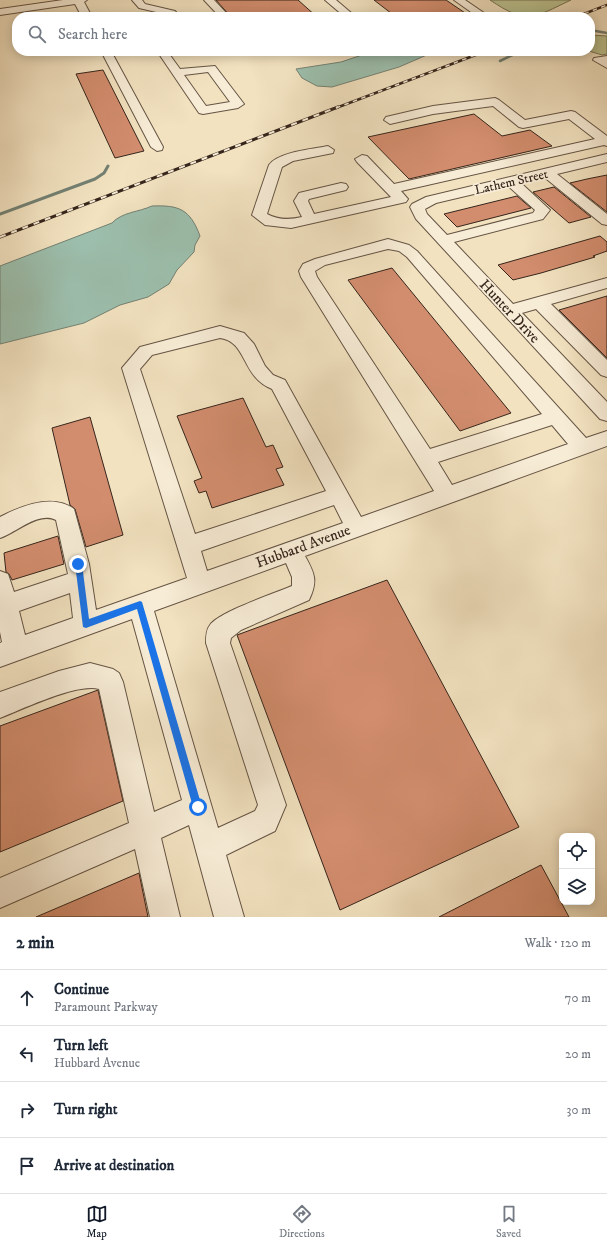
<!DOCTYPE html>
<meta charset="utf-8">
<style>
:root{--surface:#fff;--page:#f6f6f7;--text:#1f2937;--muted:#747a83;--line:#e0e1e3;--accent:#111827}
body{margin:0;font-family:"IM FELL DW Pica",serif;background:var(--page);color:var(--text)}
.controls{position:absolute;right:12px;bottom:12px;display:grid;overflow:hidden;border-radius:8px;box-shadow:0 2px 10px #0003}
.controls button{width:36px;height:36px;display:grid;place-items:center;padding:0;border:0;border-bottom:1px solid var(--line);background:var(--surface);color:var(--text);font:20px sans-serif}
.stop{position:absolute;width:12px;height:12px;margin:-9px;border:3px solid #1a73e8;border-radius:50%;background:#fff}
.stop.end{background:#1a73e8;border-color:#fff;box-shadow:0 1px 4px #0008}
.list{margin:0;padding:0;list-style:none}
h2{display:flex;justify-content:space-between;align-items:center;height:52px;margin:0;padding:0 16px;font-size:17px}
h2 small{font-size:13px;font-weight:400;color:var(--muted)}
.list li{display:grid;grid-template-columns:26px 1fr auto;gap:12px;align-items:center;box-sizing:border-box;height:56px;padding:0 16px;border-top:1px solid var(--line)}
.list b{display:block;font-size:15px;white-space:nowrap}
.list p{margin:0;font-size:13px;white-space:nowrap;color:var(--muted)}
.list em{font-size:13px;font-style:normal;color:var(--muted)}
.icon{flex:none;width:22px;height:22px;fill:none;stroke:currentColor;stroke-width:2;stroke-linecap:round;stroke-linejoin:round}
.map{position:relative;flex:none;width:607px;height:917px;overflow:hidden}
.search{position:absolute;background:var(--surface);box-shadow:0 2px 10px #0003;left:12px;right:12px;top:12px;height:44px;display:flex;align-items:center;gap:10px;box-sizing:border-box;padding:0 14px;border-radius:16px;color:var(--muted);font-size:15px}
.sheet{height:276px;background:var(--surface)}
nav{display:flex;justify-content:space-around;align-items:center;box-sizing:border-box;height:56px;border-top:1px solid var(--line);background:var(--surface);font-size:11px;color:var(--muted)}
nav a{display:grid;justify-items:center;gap:2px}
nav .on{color:var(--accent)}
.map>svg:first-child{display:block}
.green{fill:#bcc391;stroke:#797456}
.water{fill:#9cbfad;stroke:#738173}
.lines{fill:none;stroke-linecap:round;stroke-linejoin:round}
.stream-far1{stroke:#738173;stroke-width:2.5}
.stream{stroke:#738173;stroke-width:3}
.building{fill:#d28d6e;stroke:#36251b}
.minor-casing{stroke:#655444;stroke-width:2}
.minor{fill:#f7ecd6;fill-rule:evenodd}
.rail-far1-casing{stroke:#36251b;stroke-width:2.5}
.rail-casing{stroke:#36251b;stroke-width:3}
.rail-far1{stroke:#f7ecd6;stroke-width:1.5;stroke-dasharray:4.5;stroke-linecap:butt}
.rail{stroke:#f7ecd6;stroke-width:2;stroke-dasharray:6;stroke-linecap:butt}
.route{fill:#1a73e8}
.labels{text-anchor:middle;stroke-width:3.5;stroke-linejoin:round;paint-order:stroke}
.far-street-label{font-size:13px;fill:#36251b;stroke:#f7ecd6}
.street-label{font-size:15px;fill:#36251b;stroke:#f7ecd6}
</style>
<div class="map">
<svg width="607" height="917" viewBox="0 0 607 917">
<rect width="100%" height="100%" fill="#f2e2c0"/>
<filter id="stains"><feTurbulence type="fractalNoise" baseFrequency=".005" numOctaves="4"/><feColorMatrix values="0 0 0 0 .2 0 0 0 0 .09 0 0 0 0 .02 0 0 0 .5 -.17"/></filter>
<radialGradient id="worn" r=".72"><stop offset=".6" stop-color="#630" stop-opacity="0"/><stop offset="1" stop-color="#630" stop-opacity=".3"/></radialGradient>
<path class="green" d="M490 0H571C533 18 527 25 490 0Z
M590 35 607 36V54L602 55 589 51H590Z"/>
<path class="water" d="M383 51H436L399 67 332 87 317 86 302 78 296 69 341 62 362 55Z
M152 206C179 205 190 209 200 236L195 245 194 252 177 270 169 284 148 297 120 305 84 323 0 344V266L112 223C122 212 139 212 152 206Z"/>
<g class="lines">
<path class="stream-far1" d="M590 30 607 33
M500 61 521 51"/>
<path class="stream" d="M0 214 95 179 104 173 108 166"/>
</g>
<path class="building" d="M216 0H298L317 17H231Z
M374 0H446L471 17H396Z
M103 70 144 151 115 158 76 74Z
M474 114 502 136 530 130 552 146 409 179 368 137Z
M607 175V212L570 183 587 179Z
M554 187 591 217 569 223 533 192Z
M517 196 531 208 457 227 444 214Z
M600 236 607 242V251L593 256 595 257 541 273 513 280 498 265Z
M392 268 511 413 460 431 348 280Z
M607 296V358L559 310Z
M243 398 266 447 273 445 283 467 276 469 284 485 212 508 206 491 199 493 194 481 202 478 177 416Z
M90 417 123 535 86 547 75 509 70 505 52 428Z
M58 536 64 564 12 580 9 574 6 572 4 553Z
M387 580 519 827 340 910 237 635Z
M98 690 123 801 0 852V726Z
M541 865 569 917H439Z
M139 873 148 917H36Z"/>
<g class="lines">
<g class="minor-casing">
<path id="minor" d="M63 0H87L84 2 92 17H82L75 4 0 15V9Z
M132 0H142L145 4 175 11 180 17H170L169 15 139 8Z
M204 0H214L230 17H220Z
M325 0H336L356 17H345Z
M454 0H465L490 17H478Z
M101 51H111L163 147 162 150 157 151 151 147Z
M157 51H167L180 69 215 66 244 104 238 108 203 114 199 113ZM208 72 230 102 206 106 184 75Z
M607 56V68L593 60 594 58Z
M495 98 499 100 525 120 571 111 575 112 607 136V146L604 145 401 191 408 199 406 202 291 228 265 225 252 215 269 165C278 152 313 149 328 146L334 150 333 153 293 161 282 167 267 214C278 220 289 220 302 217L294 201 299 193 341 183 346 184 348 187 346 190 309 199 308 201 314 214 391 197 357 162 355 159 362 155 367 156 394 184 595 139 569 119 523 128 519 127 493 106 433 114 390 124 384 120 386 117 433 106Z
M607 154V162L557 174 607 214V225L602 224 544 177 521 183 550 210 543 219 454 242 513 304 607 278V288L551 304 607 360V377L601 375 536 309 522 313 607 402V421L600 419 416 219 410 207 412 204 426 197ZM508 186 535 210 533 213 447 235 427 214 425 209 436 203Z
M388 239 409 245 417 251 586 438 607 431V446L305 556C315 574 318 581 309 600L241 630 231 638 230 643 286 805 275 831 226 855 244 917H214L189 825 161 838 180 917H150L135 849 0 908V878L129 823 99 689C77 683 23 709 0 718V692L59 671 90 663 113 669 119 673 123 682 154 812 182 800 132 619 0 667V643L2 642 0 632V571L8 574 14 592 68 574 56 520C38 511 16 533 0 538V517C21 506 52 493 74 509L89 564 96 610 187 578 122 368 140 347 220 326 244 333 254 344 265 366 273 375 285 380 361 517 434 491 301 277 299 271 303 264 315 259ZM388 249 399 251 407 257 542 414 430 449 317 277 315 271 325 265ZM220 338C248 342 241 377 272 389L326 491 195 534 140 369 152 355ZM552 425 568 444 452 485 438 462ZM334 505 343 523 207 571 201 551ZM286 563 292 577V586C275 593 219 612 210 625 206 630 206 637 206 643L258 805 255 811 218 828 154 611ZM70 593 73 618 25 635 19 611Z"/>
</g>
<use href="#minor" class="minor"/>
<g class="rail-far1-casing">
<path id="rail-far1" d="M576 17 607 5
M336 108 486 51"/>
</g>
<g class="rail-casing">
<path id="rail" d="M0 237 338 107"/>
</g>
<use href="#rail-far1" class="rail-far1"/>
<use href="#rail" class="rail"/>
</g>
<path class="route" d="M78 561 82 564 89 619 140 601 142 602 202 807 201 810 198 812 193 807 137 609 86 628 83 627 75 564Z"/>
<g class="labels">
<g class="far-street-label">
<text transform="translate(511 181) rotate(-13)" y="5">Lathem Street</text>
</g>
<g class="street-label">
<text transform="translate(510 311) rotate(47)" y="5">Hunter Drive</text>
<text transform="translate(303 546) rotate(-20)" y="5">Hubbard Avenue</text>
</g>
</g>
<rect width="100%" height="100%" filter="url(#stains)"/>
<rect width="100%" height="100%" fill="url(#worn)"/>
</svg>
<div class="controls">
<button><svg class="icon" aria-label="locate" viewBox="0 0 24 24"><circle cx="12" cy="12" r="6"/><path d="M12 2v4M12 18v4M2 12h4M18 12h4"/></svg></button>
<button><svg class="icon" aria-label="layers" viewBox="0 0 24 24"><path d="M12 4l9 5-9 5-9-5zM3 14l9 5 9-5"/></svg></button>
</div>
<div class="stop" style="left:198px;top:807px"></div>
<div class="stop end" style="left:78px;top:564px"></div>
<div class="search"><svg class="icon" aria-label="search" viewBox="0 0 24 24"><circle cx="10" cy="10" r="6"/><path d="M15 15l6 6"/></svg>Search here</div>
</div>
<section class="sheet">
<h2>2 min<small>Walk · 120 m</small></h2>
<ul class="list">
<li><svg class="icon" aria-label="ahead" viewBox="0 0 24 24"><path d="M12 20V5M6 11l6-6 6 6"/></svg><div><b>Continue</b><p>Paramount Parkway</p></div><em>70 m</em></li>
<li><svg class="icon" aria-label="left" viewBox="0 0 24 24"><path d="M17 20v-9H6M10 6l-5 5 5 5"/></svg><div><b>Turn left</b><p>Hubbard Avenue</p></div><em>20 m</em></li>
<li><svg class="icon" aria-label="right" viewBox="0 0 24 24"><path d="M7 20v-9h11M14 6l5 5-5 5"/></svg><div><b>Turn right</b></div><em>30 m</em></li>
<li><svg class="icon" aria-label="arrive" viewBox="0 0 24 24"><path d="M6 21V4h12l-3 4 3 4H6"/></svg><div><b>Arrive at destination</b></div></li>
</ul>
</section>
<nav>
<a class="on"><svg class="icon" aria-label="map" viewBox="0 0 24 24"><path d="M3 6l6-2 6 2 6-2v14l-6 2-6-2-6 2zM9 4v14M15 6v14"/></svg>Map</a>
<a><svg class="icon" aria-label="directions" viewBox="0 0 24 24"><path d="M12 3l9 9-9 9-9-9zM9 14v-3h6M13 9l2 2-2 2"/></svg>Directions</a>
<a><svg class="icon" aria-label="saved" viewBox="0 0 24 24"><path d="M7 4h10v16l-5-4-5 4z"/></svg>Saved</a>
</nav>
